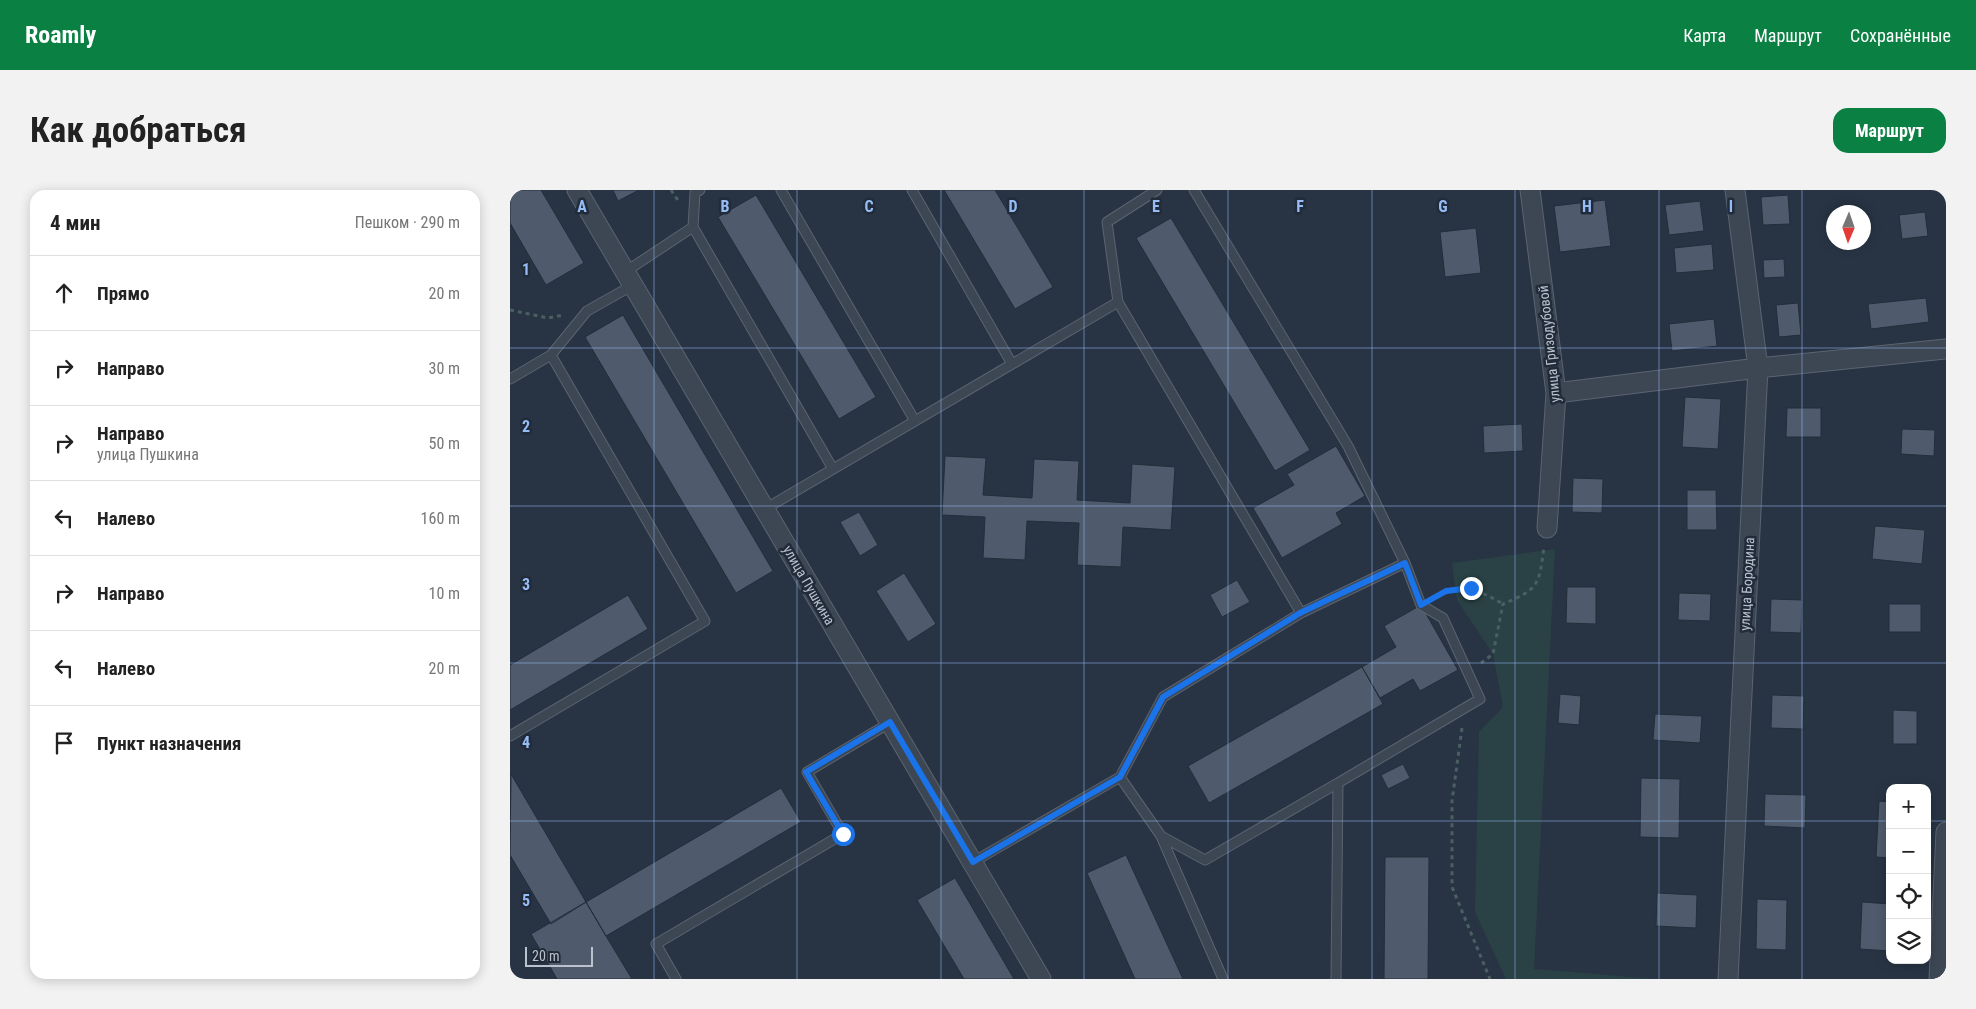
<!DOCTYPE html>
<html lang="ru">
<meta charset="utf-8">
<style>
:root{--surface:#fff;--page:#f2f2f2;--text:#222;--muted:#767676;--line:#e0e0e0;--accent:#0b8043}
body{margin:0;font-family:"Roboto Condensed",sans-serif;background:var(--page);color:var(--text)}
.controls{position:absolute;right:15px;bottom:15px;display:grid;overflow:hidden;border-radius:10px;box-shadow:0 2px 12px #0003}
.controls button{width:45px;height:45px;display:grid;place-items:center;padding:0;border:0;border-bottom:1px solid var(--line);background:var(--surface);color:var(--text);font:25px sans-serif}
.compass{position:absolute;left:1316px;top:15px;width:45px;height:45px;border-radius:50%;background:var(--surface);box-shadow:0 2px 12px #0003;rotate:182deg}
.scale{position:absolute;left:15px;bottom:12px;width:68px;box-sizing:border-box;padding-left:5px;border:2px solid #bac2cd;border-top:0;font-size:14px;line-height:18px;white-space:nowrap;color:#bac2cd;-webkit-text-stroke:4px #212b39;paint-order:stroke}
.stop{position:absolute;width:15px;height:15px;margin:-11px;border:4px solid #1a73e8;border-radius:50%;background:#fff}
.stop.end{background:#1a73e8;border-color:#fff;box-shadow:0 1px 5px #0008}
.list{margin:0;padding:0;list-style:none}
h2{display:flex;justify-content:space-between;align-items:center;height:65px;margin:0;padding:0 20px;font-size:21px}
h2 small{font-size:16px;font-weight:400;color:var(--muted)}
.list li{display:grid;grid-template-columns:32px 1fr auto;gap:15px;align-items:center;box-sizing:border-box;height:75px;padding:0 20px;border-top:1px solid var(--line)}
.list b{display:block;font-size:19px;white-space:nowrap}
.list p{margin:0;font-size:16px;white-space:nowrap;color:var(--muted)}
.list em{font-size:16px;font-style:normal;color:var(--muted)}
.icon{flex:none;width:28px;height:28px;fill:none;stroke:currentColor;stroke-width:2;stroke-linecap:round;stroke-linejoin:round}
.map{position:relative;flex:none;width:1436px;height:789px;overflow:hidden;border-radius:15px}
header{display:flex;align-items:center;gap:30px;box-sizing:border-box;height:70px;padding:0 25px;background:var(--accent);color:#fff}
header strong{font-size:24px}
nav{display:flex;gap:28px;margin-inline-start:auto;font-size:18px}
.intro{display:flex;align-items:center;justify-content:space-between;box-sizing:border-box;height:120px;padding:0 30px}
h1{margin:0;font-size:35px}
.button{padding:12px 22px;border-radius:15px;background:var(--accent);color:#fff;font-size:18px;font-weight:700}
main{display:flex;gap:30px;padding:0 30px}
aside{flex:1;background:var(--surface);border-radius:15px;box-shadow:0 2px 12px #0003}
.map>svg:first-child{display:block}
.green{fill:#2a4245}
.building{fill:#4f5b6c;stroke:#232d3b}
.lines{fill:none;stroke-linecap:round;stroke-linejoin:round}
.lane-casing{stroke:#5b6471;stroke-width:11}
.street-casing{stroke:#5b6471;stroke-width:21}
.path{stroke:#495f61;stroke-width:3;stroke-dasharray:4 4;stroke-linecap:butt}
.lane{stroke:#3d4653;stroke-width:9}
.street{stroke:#3d4653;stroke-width:19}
.route{stroke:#1a73e8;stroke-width:6}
.grid{fill:none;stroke:#96bcf6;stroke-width:1;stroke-opacity:0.55}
.labels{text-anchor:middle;stroke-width:5;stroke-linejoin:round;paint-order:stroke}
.street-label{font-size:14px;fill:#bac2cd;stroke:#212b39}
.grid-label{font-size:16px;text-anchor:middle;font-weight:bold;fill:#96bcf6;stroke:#212b39;stroke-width:5;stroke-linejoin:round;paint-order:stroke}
</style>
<header>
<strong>Roamly</strong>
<nav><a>Карта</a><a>Маршрут</a><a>Сохранённые</a></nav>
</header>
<div class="intro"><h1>Как добраться</h1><a class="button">Маршрут</a></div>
<main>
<aside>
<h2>4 мин<small>Пешком · 290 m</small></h2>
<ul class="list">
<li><svg class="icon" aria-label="ahead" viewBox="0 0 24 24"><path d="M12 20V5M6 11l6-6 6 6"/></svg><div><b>Прямо</b></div><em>20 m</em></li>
<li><svg class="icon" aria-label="right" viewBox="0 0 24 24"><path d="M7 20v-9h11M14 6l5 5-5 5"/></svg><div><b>Направо</b></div><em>30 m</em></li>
<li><svg class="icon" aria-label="right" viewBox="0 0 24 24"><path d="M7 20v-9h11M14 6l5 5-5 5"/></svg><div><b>Направо</b><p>улица Пушкина</p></div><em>50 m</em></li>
<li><svg class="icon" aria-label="left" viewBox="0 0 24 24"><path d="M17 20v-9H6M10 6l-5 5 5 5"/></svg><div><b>Налево</b></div><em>160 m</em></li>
<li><svg class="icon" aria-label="right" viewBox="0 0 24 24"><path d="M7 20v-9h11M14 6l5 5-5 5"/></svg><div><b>Направо</b></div><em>10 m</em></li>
<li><svg class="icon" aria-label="left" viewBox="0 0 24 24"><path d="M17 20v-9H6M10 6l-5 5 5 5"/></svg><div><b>Налево</b></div><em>20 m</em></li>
<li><svg class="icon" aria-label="arrive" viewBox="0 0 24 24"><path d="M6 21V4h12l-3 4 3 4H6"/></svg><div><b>Пункт назначения</b></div></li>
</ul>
</aside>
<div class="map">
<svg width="1436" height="789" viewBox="0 0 1436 789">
<rect width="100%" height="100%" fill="#283444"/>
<path class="green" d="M1045 359 1024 779 1144 789H996L965 722 969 542 993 517 983 464 947 410 942 373Z"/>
<path class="building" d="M0 0H31L74 73 36 95 0 33Z
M103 0H129L108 11Z
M434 0H485L543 97 505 119Z
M246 5 366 207 329 229 208 27Z
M1278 5 1280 34 1253 35 1251 7Z
M1095 10 1101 56 1050 62 1044 16Z
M1190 11 1194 41 1159 45 1155 15Z
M1415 22 1418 46 1392 49 1389 25Z
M661 28 800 260 765 281 626 48Z
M966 38 971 83 935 87 930 42Z
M1202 54 1204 80 1166 83 1164 58Z
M1274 69 1275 87 1254 88 1253 70Z
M1416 108 1419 132 1361 139 1358 114Z
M1288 113 1291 145 1269 147 1266 115Z
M113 125 263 381 226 403 75 147Z
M1204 129 1207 156 1162 161 1159 134Z
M1175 207 1211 209 1208 259 1172 257Z
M1277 218H1311V247H1276Z
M1012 234 1013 261 974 263 973 236Z
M1392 239 1425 240 1424 266 1391 264Z
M826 256 855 306 826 323 832 334 772 368 743 318 784 295 777 284Z
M435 266 476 268 473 305 522 308 524 269 569 271 567 310 620 313 622 274 665 277 661 340 613 337 611 377 567 375 569 333 517 331 515 370 473 368 475 327 432 325Z
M1063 288 1093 289 1092 323 1062 322Z
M1177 300H1206L1207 340H1177Z
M349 322 368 355 350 366 330 332Z
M1365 336 1415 340 1412 374 1362 369Z
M394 383 426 434 398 452 366 401Z
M727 390 740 412 712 427 700 405Z
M1057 397H1086V434L1056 433Z
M1169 403 1201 404 1200 431 1168 430Z
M118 405 138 439 0 520V475Z
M1261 409 1292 410 1291 443 1260 442Z
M1379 414H1411V442H1379Z
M911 415 948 480 910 501 903 489 870 508 852 477 886 457 874 436Z
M852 477 873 514 699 613 678 576Z
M1050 504 1071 506 1069 535 1048 533Z
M1262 505 1294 506 1293 539 1261 538Z
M1383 520 1407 521V554H1383Z
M1145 524 1192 526 1190 553 1143 550Z
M893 574 900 588 878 599 871 585Z
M1 584 76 712 41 734 0 665Z
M1131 588 1170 589 1169 648 1130 647Z
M271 598 291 632 96 746 76 712Z
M1255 604 1296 605 1295 638 1254 636Z
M1369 611 1380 612V668L1366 667Z
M616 665 673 789H625L577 683Z
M875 667H919L918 789H874Z
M445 688 504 789H454L407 710Z
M1147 703 1187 705 1186 738 1146 736Z
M1247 709 1277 710 1276 760 1246 759Z
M76 712 96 746 122 789H47L21 744Z
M1352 712 1380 714V761L1350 759Z"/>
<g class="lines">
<g class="lane-casing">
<path id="lane" d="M271 0 405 231
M402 0 502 174
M684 0 838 256 895 373 911 415 933 428 970 509 828 593 826 789
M183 37 185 3 190 0
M115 82 183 37 323 279
M608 112 597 32 647 0
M0 189 41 165 77 121 123 95
M255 319 608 112 791 423
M0 546 195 431 41 165
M610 587 651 646 695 670 828 593
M651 646 713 789
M463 672 610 587 653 507 791 423 895 373
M166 789 146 754 333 644 297 582 381 532"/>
</g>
<g class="street-casing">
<path id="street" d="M67 0 531 789
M1020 0 1046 203 1037 338
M1046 203 1248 178 1436 159
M1218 789 1248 178 1225 0
M1429 789 1436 642"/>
</g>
<path class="path" d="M161 0 169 12
M0 120 38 128 53 125
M927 407C952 393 970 400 993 414
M971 473 983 464 993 414C1029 399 1029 395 1034 357
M952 538 942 611V697L980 789"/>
<use href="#lane" class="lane"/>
<use href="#street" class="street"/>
</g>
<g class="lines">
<path class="route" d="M333 644 296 582 380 532 463 672 610 587 653 507 790 423 895 373 911 415 936 401 961 398"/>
</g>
<path class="grid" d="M144 0V789M287 0V789M431 0V789M574 0V789M718 0V789M862 0V789M1005 0V789M1149 0V789M1292 0V789M0 158H1436M0 316H1436M0 473H1436M0 631H1380M1417 631H1436"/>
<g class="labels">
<g class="street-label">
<text transform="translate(1039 154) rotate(-96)" y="5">улица Гризодубовой</text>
<text transform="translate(1237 394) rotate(-87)" y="5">улица Бородина</text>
<text transform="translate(299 395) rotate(60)" y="5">улица Пушкина</text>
</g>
</g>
<g class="grid-label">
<text x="72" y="22">A</text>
<text x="215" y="22">B</text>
<text x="359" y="22">C</text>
<text x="503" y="22">D</text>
<text x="646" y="22">E</text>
<text x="790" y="22">F</text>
<text x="933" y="22">G</text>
<text x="1077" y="22">H</text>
<text x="1221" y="22">I</text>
<text x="16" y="85">1</text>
<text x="16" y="242">2</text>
<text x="16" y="400">3</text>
<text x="16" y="558">4</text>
<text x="16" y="716">5</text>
</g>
</svg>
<div class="controls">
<button>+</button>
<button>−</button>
<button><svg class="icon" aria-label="locate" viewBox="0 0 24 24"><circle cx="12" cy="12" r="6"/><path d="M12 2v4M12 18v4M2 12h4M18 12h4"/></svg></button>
<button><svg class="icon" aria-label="layers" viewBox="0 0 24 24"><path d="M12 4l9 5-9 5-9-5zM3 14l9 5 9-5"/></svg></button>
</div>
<svg class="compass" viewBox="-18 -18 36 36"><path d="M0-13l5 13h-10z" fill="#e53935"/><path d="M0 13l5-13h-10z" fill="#767676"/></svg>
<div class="scale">20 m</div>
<div class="stop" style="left:333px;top:644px"></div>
<div class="stop end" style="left:961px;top:398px"></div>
</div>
</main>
